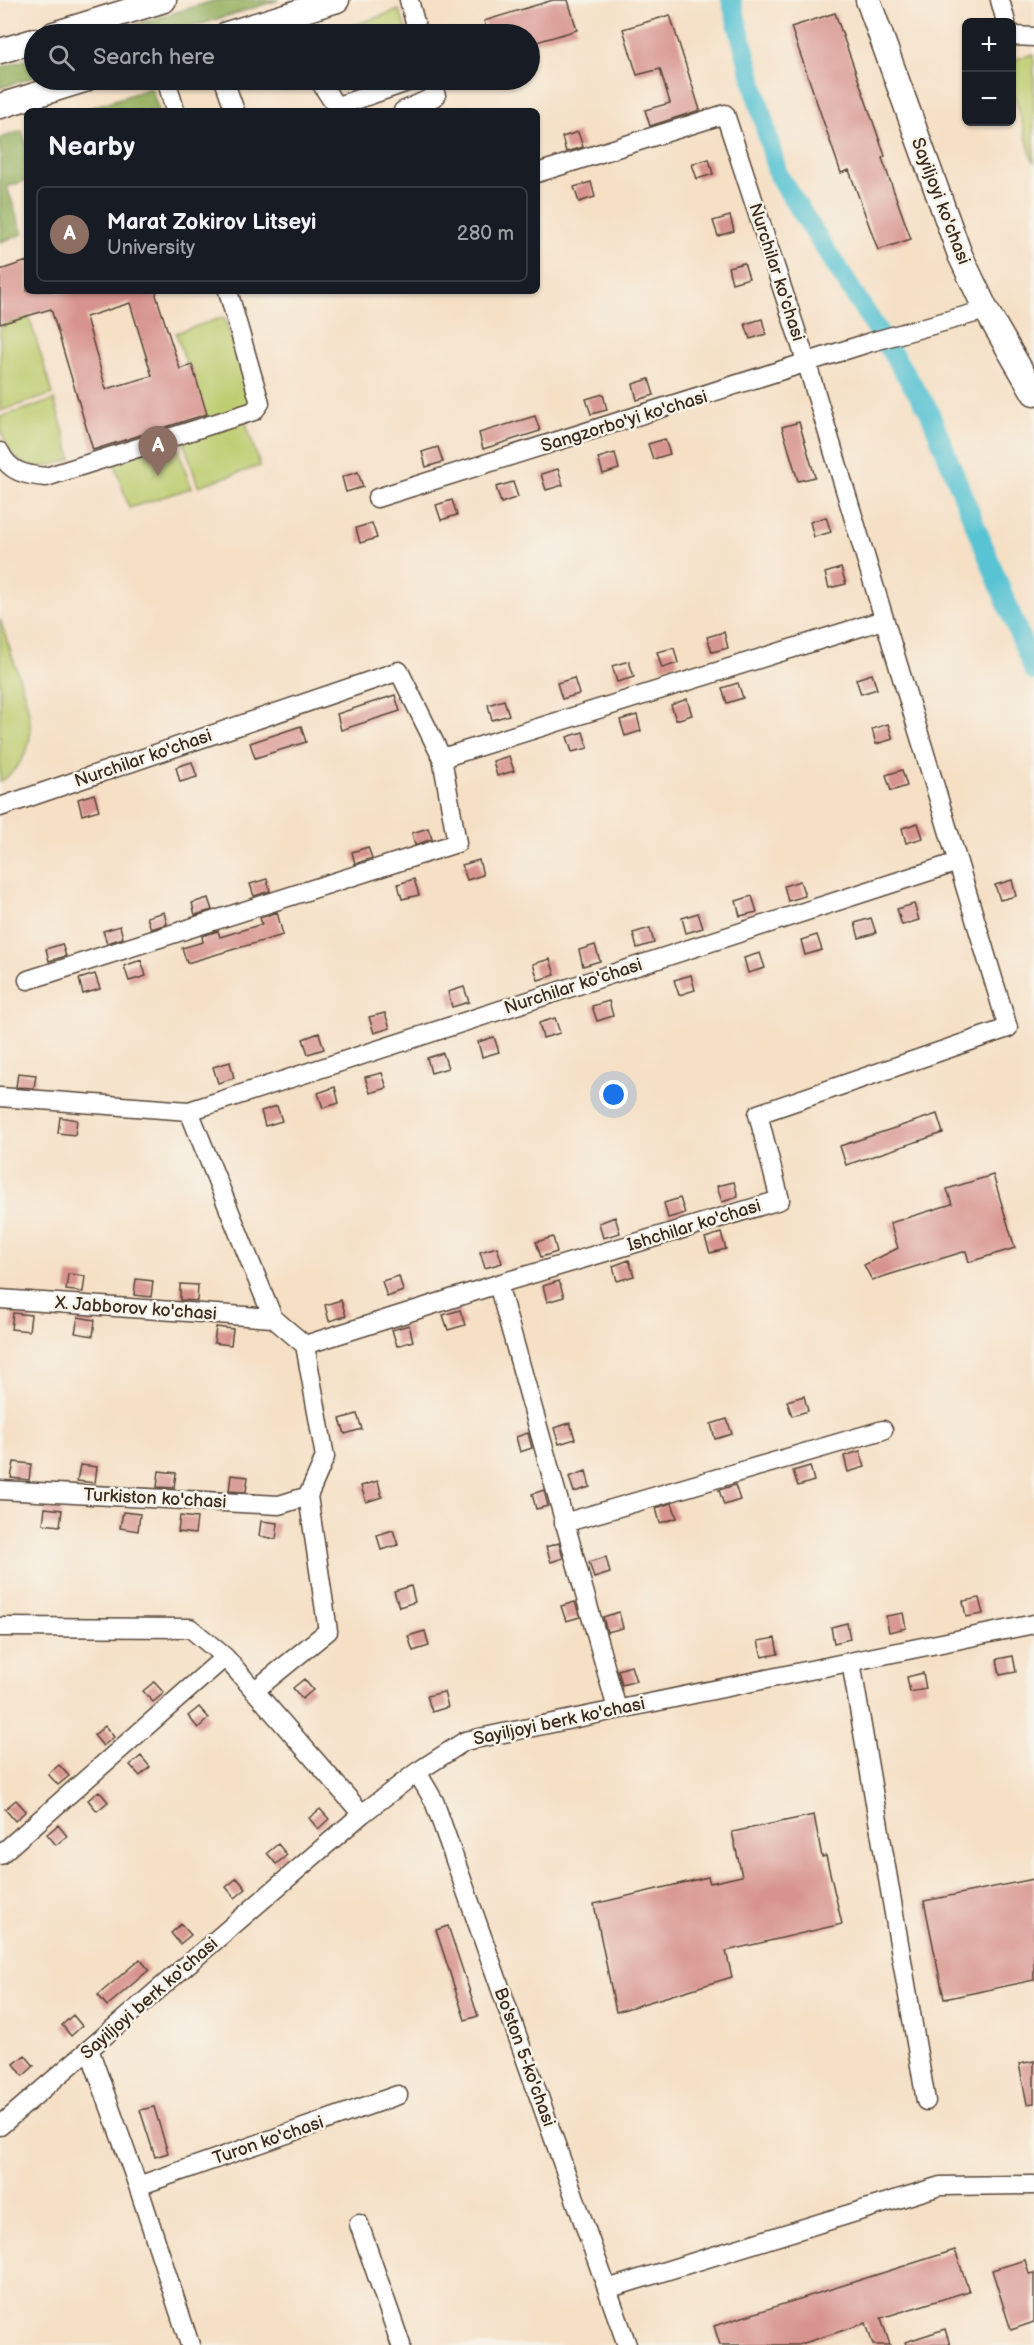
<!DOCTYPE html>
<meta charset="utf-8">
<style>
:root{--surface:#171b24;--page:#20242c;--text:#f1f3f6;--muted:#9ea1a6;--line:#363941;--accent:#d1495b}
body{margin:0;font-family:"Balsamiq Sans",sans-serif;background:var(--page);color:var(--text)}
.controls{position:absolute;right:18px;top:18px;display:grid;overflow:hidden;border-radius:9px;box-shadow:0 2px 4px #0004}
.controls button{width:54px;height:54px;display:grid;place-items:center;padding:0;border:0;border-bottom:2px solid var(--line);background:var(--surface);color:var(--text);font:30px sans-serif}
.you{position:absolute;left:614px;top:1095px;width:21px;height:21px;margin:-15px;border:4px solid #fff;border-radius:50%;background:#1a73e8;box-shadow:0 0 0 9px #1a73e833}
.badge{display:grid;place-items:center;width:39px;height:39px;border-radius:50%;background:var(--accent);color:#fff;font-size:20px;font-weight:700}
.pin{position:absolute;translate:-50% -50px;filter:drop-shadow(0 2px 3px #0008)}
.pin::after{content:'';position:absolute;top:32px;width:21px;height:18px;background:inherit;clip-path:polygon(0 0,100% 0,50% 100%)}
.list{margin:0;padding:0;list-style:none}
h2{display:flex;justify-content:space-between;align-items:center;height:78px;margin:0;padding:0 24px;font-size:26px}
h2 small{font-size:20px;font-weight:400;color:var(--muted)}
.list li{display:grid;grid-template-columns:39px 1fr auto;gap:18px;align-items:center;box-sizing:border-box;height:96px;margin:0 12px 12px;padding:0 12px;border:2px solid var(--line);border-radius:9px}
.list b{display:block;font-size:22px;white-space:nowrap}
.list p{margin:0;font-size:20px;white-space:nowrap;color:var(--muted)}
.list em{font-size:20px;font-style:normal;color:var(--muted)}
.icon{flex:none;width:33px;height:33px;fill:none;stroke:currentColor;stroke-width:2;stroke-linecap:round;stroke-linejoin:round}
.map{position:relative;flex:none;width:1034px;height:2345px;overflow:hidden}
.search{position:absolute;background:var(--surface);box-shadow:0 2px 4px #0004;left:24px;top:24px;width:516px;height:66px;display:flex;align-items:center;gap:15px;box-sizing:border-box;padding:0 21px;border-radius:33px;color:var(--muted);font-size:22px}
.panel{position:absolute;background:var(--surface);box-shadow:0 2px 4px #0004;left:24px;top:108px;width:516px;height:186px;border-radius:9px}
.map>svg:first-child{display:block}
.green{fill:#bccc6e;stroke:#7c7b46;stroke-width:1.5}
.forest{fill:#95b061;stroke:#686d40;stroke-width:1.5}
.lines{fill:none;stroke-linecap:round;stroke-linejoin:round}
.canal{stroke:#58c3d3;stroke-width:20}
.building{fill:#d7938d;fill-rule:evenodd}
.minor-casing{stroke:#574537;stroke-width:21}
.major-casing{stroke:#574537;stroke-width:27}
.minor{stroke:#fff;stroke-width:18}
.major{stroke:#fff;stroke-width:24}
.labels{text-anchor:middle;stroke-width:5;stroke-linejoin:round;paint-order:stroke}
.street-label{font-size:18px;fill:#3b2a1e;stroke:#f7f3e8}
</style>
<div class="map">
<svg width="1034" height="2345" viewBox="0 0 1034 2345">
<rect width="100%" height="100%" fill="#f7f3e8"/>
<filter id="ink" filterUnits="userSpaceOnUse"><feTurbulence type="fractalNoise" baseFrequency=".0167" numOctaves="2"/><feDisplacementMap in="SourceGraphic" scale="12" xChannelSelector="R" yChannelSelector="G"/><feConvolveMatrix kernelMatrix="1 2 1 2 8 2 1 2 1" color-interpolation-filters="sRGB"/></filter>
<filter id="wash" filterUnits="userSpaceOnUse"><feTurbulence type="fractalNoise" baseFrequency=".008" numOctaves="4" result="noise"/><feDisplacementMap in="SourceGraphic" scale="24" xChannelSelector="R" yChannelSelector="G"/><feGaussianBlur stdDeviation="1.35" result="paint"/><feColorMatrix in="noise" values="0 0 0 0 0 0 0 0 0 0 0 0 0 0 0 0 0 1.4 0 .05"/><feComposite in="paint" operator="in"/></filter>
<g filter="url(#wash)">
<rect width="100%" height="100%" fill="#f5e0c6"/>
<path class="green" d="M399 10 408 34H327Z
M1034 54V162H1033L1012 86V60Z
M29 317 53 394 0 411V326Z
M224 317 253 404 205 420 176 333Z
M54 400 72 459C62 462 50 467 40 467 13 467 0 440 0 417Z
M245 420 260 466 198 486 183 439Z
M176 442 191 488 129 508 114 461Z
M0 619C6 639 13 658 19 677 33 719 41 753 0 782Z"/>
<path class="forest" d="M216 0H279L169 34H106Z
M34 57V77L0 88V68Z
M151 88 159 111H81Z
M22 131 27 148V180L7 187 23 234 0 242V138Z"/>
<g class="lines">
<path class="canal" d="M731 0 778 175 929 411 1034 671"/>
</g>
<g id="blocks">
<path class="building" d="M553 0H568L577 30 530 44V34H488L484 21Z
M835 13 885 156 882 158 911 239 878 250 849 170 841 173 791 27Z
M670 15 700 110 650 126 645 110 670 103 660 69 637 75 623 29Z
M578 132 583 147 566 152 562 137Z
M709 159 713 174 697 179 692 164Z
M591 182 595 197 579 202 574 187Z
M730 216 734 231 718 236 713 221Z
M27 261V291H157L156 295 180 369 192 365 207 414 93 450 51 309 0 324V270ZM130 303 152 376 106 389 86 317Z
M744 263 749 278 732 283 728 267Z
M762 319 766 334 750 339 745 324Z
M649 379 654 395 637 400 633 384Z
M603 394 607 410 591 414 586 399Z
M535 416 540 431 483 449 479 433Z
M799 422 815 477 798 481 782 427Z
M665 439 670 454 653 459 648 444Z
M438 447 443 462 426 467 422 452Z
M615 453 619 469 603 474 598 458Z
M558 469 563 485 546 490 541 474Z
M358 472 363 487 346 492 342 477Z
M513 482 518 497 501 503 496 487Z
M452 500 457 515 441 520 436 505Z
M826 517 831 532 814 537 810 522Z
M372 523 377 538 360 543 356 528Z
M841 568 846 584 829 588 825 573Z
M724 632 728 648 712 652 707 637Z
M674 648 678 663 662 668 657 652Z
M629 661 634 677 617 682 612 666Z
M872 674 877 689 861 694 856 679Z
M574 678 579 694 562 699 557 683Z
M738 683 743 698 727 703 722 688Z
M395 695 400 711 341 730 337 714Z
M687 699 692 715 676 720 671 705Z
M504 700 509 715 492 720 488 705Z
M637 715 641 731 625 736 620 720Z
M888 724 893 739 876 744 872 729Z
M301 726 306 742 255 758 250 743Z
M583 732 588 748 572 752 567 737Z
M509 756 514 771 497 776 493 761Z
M192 762 197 777 180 782 176 767Z
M902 770 907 786 891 791 886 775Z
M94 794 99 810 82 815 78 799Z
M918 823 923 838 906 843 902 828Z
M428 828 432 839 415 845 412 833Z
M368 847 372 858 355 864 352 852Z
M479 860 483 875 467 880 462 865Z
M267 879 270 891 254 896 250 884Z
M414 879 419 895 402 899 398 884Z
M1012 880 1016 896 1000 900 995 885Z
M800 881 805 896 788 901 784 886Z
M752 896 757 912 740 916 736 901Z
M208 898 212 910 195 915 192 903Z
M914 904 919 920 902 925 897 909Z
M164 912 167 924 151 929 147 917Z
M277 912 283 935 187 963 182 948 203 942 202 936 218 931 220 937 262 924 260 918Z
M698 913 703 928 686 933 682 918Z
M871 918 876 933 859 938 855 923Z
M120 926 123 938 107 943 103 931Z
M650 928 654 943 637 948 633 933Z
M817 935 822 950 805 955 801 940Z
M62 944 66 956 49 961 46 949Z
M595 945 600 961 583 966 579 950Z
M760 953 765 968 748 973 744 958Z
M550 959 555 975 538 980 533 964Z
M141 960 146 976 129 981 124 966Z
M95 974 100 989 83 994 79 979Z
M691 975 695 990 679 995 674 980Z
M464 987 469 1002 452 1007 448 992Z
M609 1001 613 1016 597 1021 592 1006Z
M385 1013 390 1028 374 1033 369 1017Z
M555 1018 560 1033 543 1038 539 1023Z
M319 1033 324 1049 308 1054 303 1039Z
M494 1037 499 1052 482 1057 478 1042Z
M443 1053 448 1068 431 1073 427 1058Z
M230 1062 234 1078 218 1083 213 1067Z
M18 1073 36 1075 34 1088 16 1087Z
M382 1073 387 1088 370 1093 365 1077Z
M335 1087 339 1103 323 1108 318 1093Z
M277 1106 282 1121 265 1126 261 1111Z
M937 1114 943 1133 846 1165 840 1146Z
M60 1117 77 1120 75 1135 58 1133Z
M993 1175 1015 1248 969 1262 966 1251 872 1280 864 1265 898 1248 890 1223 952 1204 947 1189Z
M734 1182 738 1197 722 1202 717 1186Z
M680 1198 685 1213 668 1218 664 1203Z
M615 1217 620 1233 603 1238 599 1223Z
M721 1233 726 1249 710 1253 705 1238Z
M553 1237 557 1252 541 1257 536 1242Z
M497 1247 502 1263 485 1268 480 1252Z
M629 1260 634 1276 617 1281 613 1266Z
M68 1274 85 1276 83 1292 66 1290Z
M399 1276 403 1291 387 1297 382 1281Z
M136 1279 153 1281 151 1297 134 1295Z
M559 1281 564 1297 547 1302 543 1286Z
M180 1284 198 1285 197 1301 180 1300Z
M341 1300 346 1316 329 1321 325 1305Z
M460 1310 465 1325 448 1330 443 1315Z
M13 1313 31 1315 29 1331 11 1329Z
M78 1317 95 1320 93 1336 75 1333Z
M409 1325 413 1341 397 1346 392 1330Z
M216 1327 233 1329 231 1345 214 1343Z
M804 1396 808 1411 792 1416 787 1401Z
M357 1414 362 1429 345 1434 340 1419Z
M727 1419 732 1434 715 1439 711 1424Z
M570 1423 575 1439 559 1444 554 1428Z
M528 1433 532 1448 520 1452 516 1437Z
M860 1451 865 1467 848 1472 844 1456Z
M14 1462 31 1464 29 1480 11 1478Z
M80 1465 97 1467 95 1483 77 1481Z
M810 1466 814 1481 798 1486 793 1471Z
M159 1471 176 1473 174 1488 157 1487Z
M586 1471 590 1487 574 1492 569 1477Z
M231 1475 248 1477 246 1492 229 1491Z
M378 1481 382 1497 366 1502 361 1486Z
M735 1485 740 1500 724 1505 719 1490Z
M544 1490 548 1506 536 1509 532 1494Z
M672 1503 677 1518 660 1523 656 1508Z
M45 1508 62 1510 60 1526 43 1524Z
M123 1512 140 1514 138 1531 120 1528Z
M180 1516 197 1518 195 1534 178 1532Z
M261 1521 278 1523 276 1539 259 1536Z
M393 1530 398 1545 381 1550 377 1535Z
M559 1543 563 1558 551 1562 546 1547Z
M606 1557 610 1573 594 1578 589 1562Z
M411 1586 415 1602 399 1607 394 1591Z
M979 1598 983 1614 966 1617 963 1601Z
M575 1602 580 1617 566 1621 561 1606Z
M619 1612 623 1628 607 1632 603 1617Z
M903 1613 906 1628 889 1632 886 1616Z
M847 1623 850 1639 834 1643 831 1627Z
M425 1631 429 1646 413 1651 408 1636Z
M775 1638 778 1654 762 1657 758 1641Z
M1013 1656 1016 1672 1000 1675 997 1659Z
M631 1666 636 1681 622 1685 618 1670Z
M923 1673 926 1689 910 1692 907 1677Z
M304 1679 313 1690 302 1699 293 1688Z
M154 1682 164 1693 153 1702 143 1691Z
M444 1692 448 1707 432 1712 427 1696Z
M199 1707 209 1718 198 1728 188 1716Z
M105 1726 114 1737 103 1746 94 1735Z
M141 1756 150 1767 140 1776 130 1765Z
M59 1765 69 1776 58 1785 48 1774Z
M99 1791 108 1802 97 1811 88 1800Z
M16 1800 26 1811 15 1821 5 1809Z
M320 1809 329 1819 318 1829 309 1818Z
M814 1815 822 1857 826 1856 842 1924 726 1951 732 1977 616 2012 594 1904 708 1877 710 1883 742 1876 732 1832Z
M58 1825 67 1836 56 1845 47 1834Z
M278 1844 287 1855 276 1864 267 1853Z
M237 1878 246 1889 235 1898 226 1887Z
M1034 1879V1980L944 1999 924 1901Z
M181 1924 191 1935 180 1944 171 1933Z
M448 1926 478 2016 465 2020 436 1930Z
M140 1959 149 1970 107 2006 98 1995Z
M73 2015 82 2026 71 2036 62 2025Z
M25 2055 34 2066 23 2076 14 2064Z
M1034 2061V2103L1027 2104 1019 2064Z
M154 2107 168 2153 155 2157 140 2110Z
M955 2250 969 2291 881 2318 890 2345H873L866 2323 798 2345H720L714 2326Z
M1025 2260 1029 2274 1034 2273V2322L1011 2330 992 2270Z
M945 2329 950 2345H906L905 2342Z"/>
</g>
</g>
<g filter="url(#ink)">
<use href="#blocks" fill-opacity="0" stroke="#574537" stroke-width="1.5"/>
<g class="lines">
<g class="minor-casing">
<path id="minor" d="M409 0 418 34
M1000 0 1006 22
M276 19 287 34
M1012 33 1014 36 1034 37
M224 80 235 111
M319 80 339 111
M169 89 175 111
M338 106 413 80
M403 111 436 96 430 80
M0 452C9 472 25 475 46 477L254 411 260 403 228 291
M377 498 871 342 986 310
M0 807 399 671 442 758 883 620
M28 980 457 843 442 758
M0 1097 189 1111 958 862
M189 1111 273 1318 305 1345 325 1457 308 1496 328 1631 254 1691
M498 1284 617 1709
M0 1299 273 1318
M305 1345 498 1284 780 1200 758 1114 1008 1028 807 364 725 114 537 173
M0 1490 279 1505 308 1496
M564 1523 883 1430
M0 1627 190 1628 225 1657 362 1814
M851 1662 926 2101
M417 1772 434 1801 627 2345
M0 1855 225 1657
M89 2049 138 2186 190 2345
M0 2126 362 1814 417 1772 465 1741 1034 1624
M138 2186 398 2095
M359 2224 401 2345
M607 2289 940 2186 1034 2185"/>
</g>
<g class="major-casing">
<path id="major" d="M868 0 960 255 986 310 1034 393
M54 34 164 0
M227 34 337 0
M0 51 34 41
M0 106 84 80"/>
</g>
<use href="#minor" class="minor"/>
<use href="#major" class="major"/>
</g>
</g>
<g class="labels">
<g class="street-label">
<text transform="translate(941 201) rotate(69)" y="6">Sayiljoyi ko'chasi</text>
<text transform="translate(777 272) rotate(72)" y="6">Nurchilar ko'chasi</text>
<text transform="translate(624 421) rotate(-17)" y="6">Sangzorbo'yi ko'chasi</text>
<text transform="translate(143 758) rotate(-19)" y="6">Nurchilar ko'chasi</text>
<text transform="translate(573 986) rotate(-18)" y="6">Nurchilar ko'chasi</text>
<text transform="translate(694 1225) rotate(-17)" y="6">Ishchilar ko'chasi</text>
<text transform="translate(136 1308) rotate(4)" y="6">X. Jabborov ko'chasi</text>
<text transform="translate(155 1498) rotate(3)" y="6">Turkiston ko'chasi</text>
<text transform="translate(559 1721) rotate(-12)" y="6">Sayiljoyi berk ko'chasi</text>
<text transform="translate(149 1998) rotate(-41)" y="6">Sayiljoyi berk ko'chasi</text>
<text transform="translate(525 2057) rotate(70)" y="6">Bo'ston 5-ko'chasi</text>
<text transform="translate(268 2140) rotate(-19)" y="6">Turon ko'chasi</text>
</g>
</g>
</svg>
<div class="controls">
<button>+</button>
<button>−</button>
</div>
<div class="you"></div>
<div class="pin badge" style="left:158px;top:476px;background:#8d6e63">A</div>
<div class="search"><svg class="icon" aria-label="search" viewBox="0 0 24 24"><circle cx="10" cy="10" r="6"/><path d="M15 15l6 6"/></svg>Search here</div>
<section class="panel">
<h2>Nearby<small></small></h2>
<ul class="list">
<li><span class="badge" style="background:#8d6e63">A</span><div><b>Marat Zokirov Litseyi</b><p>University</p></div><em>280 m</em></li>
</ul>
</section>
</div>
